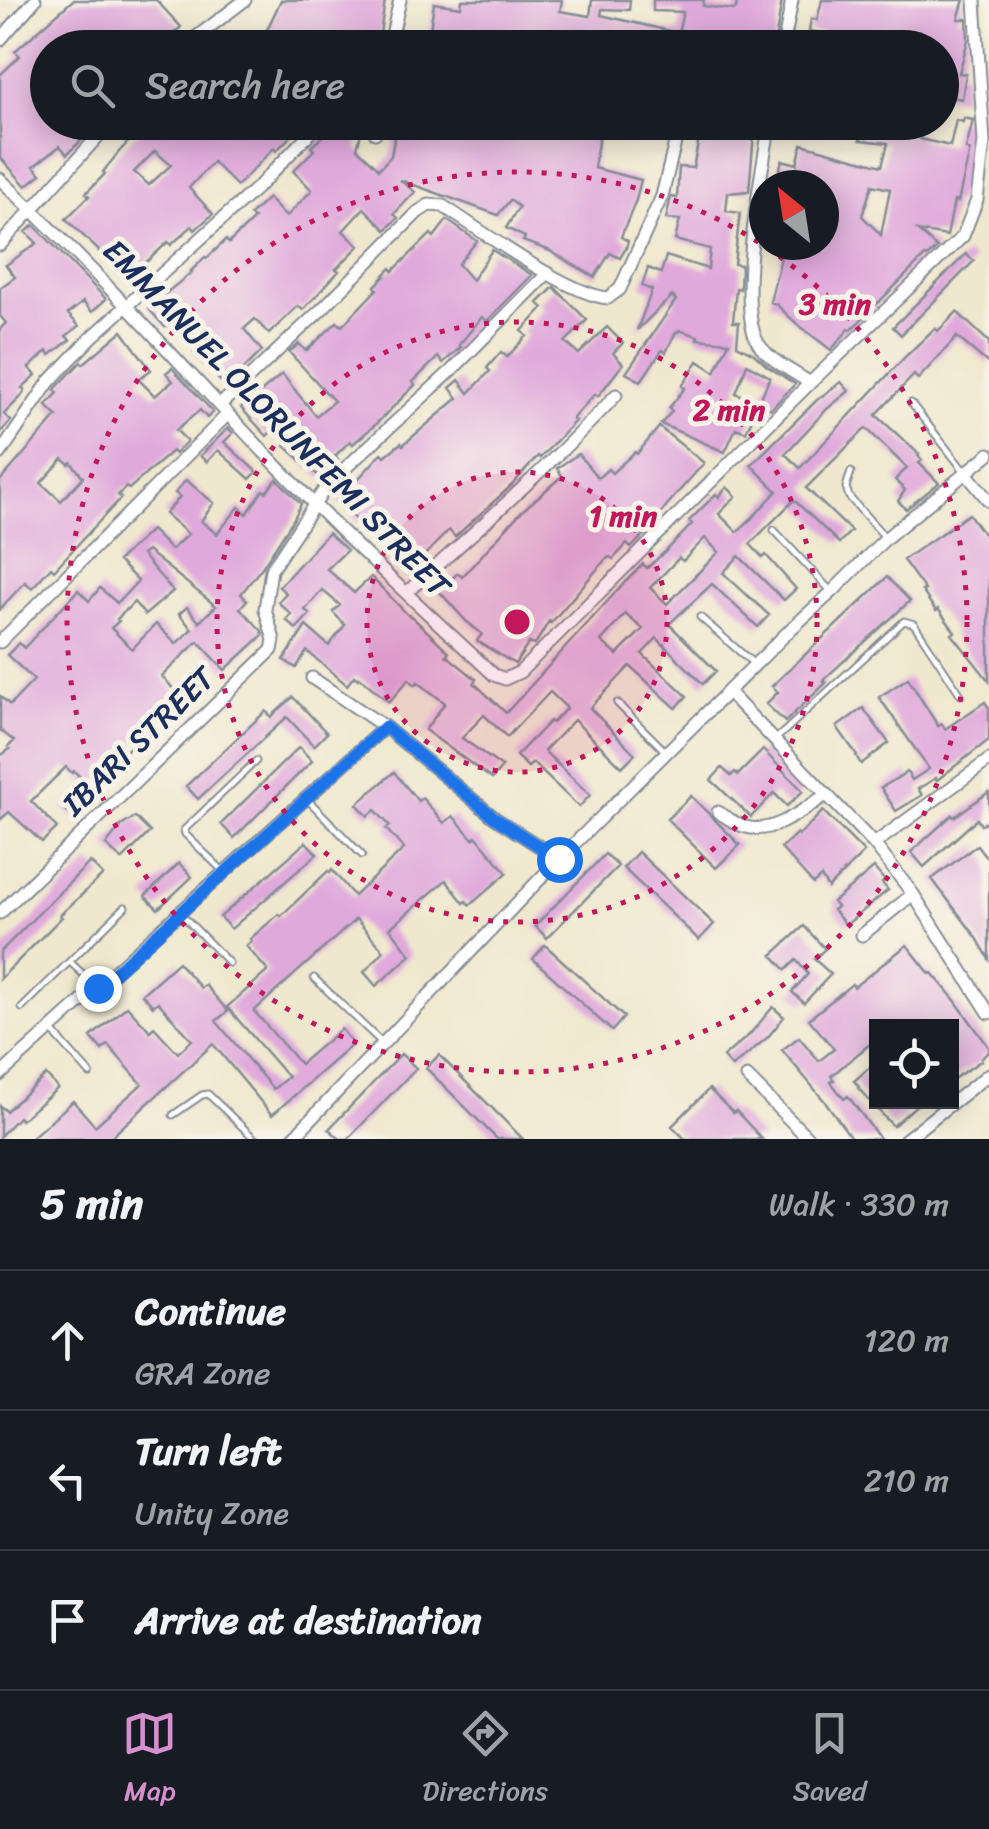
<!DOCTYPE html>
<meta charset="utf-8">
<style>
:root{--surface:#171b24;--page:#20242c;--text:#f1f3f6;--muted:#9ea1a6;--line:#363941;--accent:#d690ce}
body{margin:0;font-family:Sriracha,sans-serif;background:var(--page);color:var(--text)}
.controls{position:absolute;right:30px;bottom:30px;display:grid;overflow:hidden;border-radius:0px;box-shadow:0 5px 25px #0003}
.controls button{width:90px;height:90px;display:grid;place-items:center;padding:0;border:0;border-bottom:2px solid var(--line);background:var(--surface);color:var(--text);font:50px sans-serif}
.compass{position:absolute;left:749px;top:170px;width:90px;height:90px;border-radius:50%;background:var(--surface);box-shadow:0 5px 25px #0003;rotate:330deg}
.stop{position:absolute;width:30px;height:30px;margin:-22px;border:8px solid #1a73e8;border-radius:50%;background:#fff}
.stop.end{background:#1a73e8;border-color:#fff;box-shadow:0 2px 10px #0008}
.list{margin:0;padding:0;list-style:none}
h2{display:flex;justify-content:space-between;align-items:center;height:130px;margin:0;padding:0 40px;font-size:42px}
h2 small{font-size:32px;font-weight:400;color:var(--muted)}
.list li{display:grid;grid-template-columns:65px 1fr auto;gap:30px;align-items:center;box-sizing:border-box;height:140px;padding:0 40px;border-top:2px solid var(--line)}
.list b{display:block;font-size:38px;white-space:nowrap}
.list p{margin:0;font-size:32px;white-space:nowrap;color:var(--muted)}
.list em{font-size:32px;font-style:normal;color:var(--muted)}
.icon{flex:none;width:55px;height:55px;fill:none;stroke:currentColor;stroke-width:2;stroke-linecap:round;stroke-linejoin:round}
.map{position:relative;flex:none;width:989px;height:1139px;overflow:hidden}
.search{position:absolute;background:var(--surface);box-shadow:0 5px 25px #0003;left:30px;right:30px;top:30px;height:110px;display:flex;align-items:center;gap:25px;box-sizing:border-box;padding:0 35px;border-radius:55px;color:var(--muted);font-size:38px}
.sheet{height:550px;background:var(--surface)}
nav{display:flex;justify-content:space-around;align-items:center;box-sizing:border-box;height:140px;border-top:2px solid var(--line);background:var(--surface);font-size:28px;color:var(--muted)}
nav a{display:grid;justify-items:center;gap:5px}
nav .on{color:var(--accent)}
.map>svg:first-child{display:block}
.building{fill:#e0a9dc;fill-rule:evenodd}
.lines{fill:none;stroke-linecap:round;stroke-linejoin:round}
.service-casing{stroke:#868c96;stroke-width:9}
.minor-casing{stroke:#868c96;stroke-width:15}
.service{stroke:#fff;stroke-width:5}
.minor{stroke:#fff;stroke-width:11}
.route{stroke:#1a73e8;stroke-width:12}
.ring{fill:none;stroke:#c2185b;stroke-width:5;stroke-dasharray:5 10}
.labels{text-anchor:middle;stroke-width:10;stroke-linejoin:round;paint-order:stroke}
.street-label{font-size:32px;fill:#1b2f5e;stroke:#f7f3e8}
.centre{fill:#c2185b;stroke:#f7f3e8;stroke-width:5}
.ring-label{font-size:30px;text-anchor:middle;font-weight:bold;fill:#c2185b;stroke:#f7f3e8;stroke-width:10;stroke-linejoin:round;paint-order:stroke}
</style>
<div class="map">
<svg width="989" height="1139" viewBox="0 0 989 1139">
<rect width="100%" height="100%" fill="#f7f3e8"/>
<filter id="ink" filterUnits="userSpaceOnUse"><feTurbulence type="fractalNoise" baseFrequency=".01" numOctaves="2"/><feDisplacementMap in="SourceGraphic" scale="20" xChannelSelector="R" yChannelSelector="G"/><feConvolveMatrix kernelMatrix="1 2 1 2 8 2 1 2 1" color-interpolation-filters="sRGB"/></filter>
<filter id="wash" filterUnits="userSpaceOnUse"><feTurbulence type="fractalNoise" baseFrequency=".0048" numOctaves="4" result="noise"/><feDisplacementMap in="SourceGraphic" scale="40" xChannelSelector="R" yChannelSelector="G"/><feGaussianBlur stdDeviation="2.25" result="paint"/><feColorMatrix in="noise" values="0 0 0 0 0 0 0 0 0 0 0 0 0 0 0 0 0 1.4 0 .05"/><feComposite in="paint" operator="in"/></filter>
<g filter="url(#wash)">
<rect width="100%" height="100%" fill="#f0e8ce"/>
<g id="blocks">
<path class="building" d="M73 0H156L181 27 158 48H48V122H91L80 133 84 138 67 154 60 146 34 166 41 174 26 186 0 157V75L20 56 15 51Z
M281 0H385L378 48H330L331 43 313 40 309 48H252L257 34 264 36Z
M462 0H562L560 11 590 16 592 0H630L629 10 602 9 601 15 678 33 683 12 653 11V0H704L703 6 733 10 736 9 737 0H782L774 48H732L703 44 702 48H423L425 36H429L434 3 461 7Z
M822 0H964L958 19H967L968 40 959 73 966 74 962 99 942 95V48H891L869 44 870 41 809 31 811 19 817 20Z
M964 118 973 120 966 149 970 150 958 202 954 201 947 236 918 231 937 248 927 257 925 256 851 330 849 329 831 350 796 323 776 304 770 302 784 245H824V185H792L793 179 778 175 782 160 797 164 802 144 882 166 888 143 860 140 861 122H908L906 128 922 133 920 139 950 146 956 120 963 122ZM872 185 890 189 881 235 862 216Z
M147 122H289L297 130 276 151 274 148 237 186 213 162 189 188 213 214 195 230 192 226 171 245 168 242 143 265 148 269 133 284 66 219 89 196 86 193 105 174 103 172 118 153ZM155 151 171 165 149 185 134 172Z
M326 122H364L357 148 379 169 391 156 395 134 388 133 390 122H601L594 168 641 180 636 200 621 237 628 241 626 248 620 258 610 253 595 277 548 250 523 241 525 237 506 228 519 207 510 200 498 215 400 180 415 192 394 214 398 218 386 230 364 208 343 231 359 246 336 269 339 271 303 310 298 306 269 334 255 319 244 329 262 351 226 387 194 353 210 336 196 321 184 332 173 321 165 327 148 308 192 272 191 271 205 257 207 258 226 240 229 243 254 219 250 215 268 198 286 217 312 190 293 171 314 150 311 147 323 136Z
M709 122H755L749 191 728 193 726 211 740 213 734 264 741 265 740 289 736 288 733 322H739L737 345 754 354 767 366 795 384 771 409 759 402 770 377 747 364 736 393 759 403 746 432 736 428 725 452 661 424 672 411 669 408 685 388 682 386 698 361 715 372 729 342 697 339 698 336 679 330 678 332H676L666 352 662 350 641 381 626 373 676 300 672 296 637 330 652 290 642 286 648 268 661 273 666 256 708 269 710 249 675 240 680 220 666 219 671 197 677 198 679 167 693 168 700 134 709 136Z
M447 220 477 241 458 264 472 280 492 250 532 275 487 321 482 317 459 345 461 347 443 363 438 357 413 382 415 385 376 424 353 444 350 441 335 456 338 459 321 478 285 446 299 431 287 417 267 436 241 408 257 388 261 392 282 374 316 416 334 401 289 352 299 344 306 351 337 322 342 326 377 289 375 286 385 276 384 275 391 268 393 271 431 234 434 237Z
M34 225 106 299 92 312 83 302 68 314 79 326 66 336 70 340 50 355 47 351 29 368 36 375 22 388 25 390 21 397 4 414 11 421 0 433V329L6 323 0 316V288L15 277 6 265 37 243 26 232Z
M966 254 974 261 901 335 893 327Z
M554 287 587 320 565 342 579 354 607 327 623 343 613 353 623 364 598 396 595 394 572 419 575 421 540 458 538 456 512 485 455 537 449 530 410 570 402 564 405 561 377 535 374 538 338 501 382 453 385 456 401 443 403 445 458 398 450 388 459 380 469 393 490 371 487 368 501 352 507 357 527 336 522 331 543 308 538 303Z
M957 312 989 342V364L957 337 918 379 914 375 876 415 919 454 918 456 922 460 919 463 939 483 906 509 898 501 905 490 895 480 907 468 866 428 806 488 851 531 839 543 794 500 750 544 763 558 766 555 796 589 784 600 739 556 723 573 769 615 758 627 712 584 669 624 716 671 703 684 657 638 642 654 687 696 676 708 630 666 590 708 635 754 622 767 574 720 544 751 590 795 579 807 533 763 528 767 516 756 550 721 552 723 567 708 550 692 507 737 484 715 462 738 502 767 492 779 425 730 445 703 418 682 415 685 409 679 389 702 359 677 358 679 354 676 347 685 307 651 296 668 284 660 306 626 329 646 345 625 333 612 340 605 322 590 305 610 310 614 296 629 286 620 291 614 278 602 286 593 279 587 328 533 347 550 327 569 354 593 371 577 409 616 410 615 449 652 446 655 476 679 474 683 506 713 625 582 643 564 647 568 666 551 692 524 689 521 716 494 719 497 727 487 736 496 719 514 737 532 753 517 777 491 751 465 818 399 841 382 849 391 827 409 785 454 800 468 906 356 935 328 938 331ZM705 538 719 552 667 604 650 588 679 558 683 561ZM625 614 643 629 617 655 601 641Z
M122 331 151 370 138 379 155 396 173 381 166 373 172 368 213 412 207 418 200 410 176 430 187 441 175 454 172 451 129 489 126 487 118 495 121 498 54 570 51 567 32 588 25 582 0 609V481L57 416 46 405 58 393 55 390 56 388 81 362 83 364ZM63 459 69 464 71 462 83 477 61 501 41 483Z
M659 427 704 463 667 505 647 532 631 548 627 544 613 559 610 557 605 560 551 623 549 621 536 643 534 645 529 643 515 664 477 641 482 634 466 621 439 591 458 573 462 577 521 512 562 476 557 468 578 454 598 478 608 469 612 473 635 452 637 454Z
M228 428 233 433 224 442 257 472 250 479 218 450 207 462 200 456Z
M277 479 301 504 293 520 263 566 241 594 247 600 240 608 262 631 263 635 225 670 198 641 162 676 177 693 155 713 160 718 104 772 110 778 88 798 92 802 74 818 64 808 88 785 74 771 72 773 66 767 31 801 57 828 42 842 9 812 0 820V756L10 749 8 747 14 741 0 730V696L10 705 34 680 7 655 19 643 24 648 78 590 89 601 100 588 117 603 138 581 118 561 151 530 171 550 188 534 165 514 180 497 175 493 186 480 214 503 201 521 217 534 239 507 247 514 263 490 266 492ZM147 551 216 606 199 622 187 607 179 614 192 629 176 644 156 624 132 649 111 628 119 621 117 619 134 602 145 615 173 591 142 555Z
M969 514 989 542V681L952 634 955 632 938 609 936 611 922 591 925 590 903 560Z
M887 577 910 601 823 680 826 683 785 722 766 704 778 692 772 686Z
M908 678 938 726 942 724 945 729 985 702 989 708V740L937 780 936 778 918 789 922 795 896 811 881 788 907 772 912 780 929 769 879 697Z
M293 697 327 733 314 746 287 717 198 799 186 786 266 711 271 717Z
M863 708 889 743 861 764 856 756 857 755 837 727Z
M299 747 312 761 234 838 221 824Z
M763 750 803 791 787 806 774 793 751 817 711 780 722 768 731 776 735 772 738 775Z
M394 772 418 801 422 798 444 823 453 816 473 839 476 836 507 873 470 905 466 901 464 903 446 880 390 928 411 955 376 986 364 972 384 951 356 919 254 1011 300 1064 341 1029 353 1044 272 1115 213 1044 109 1139H30L73 1101 95 1126 142 1084 108 1045 102 1050 91 1037 127 1006 150 1031 154 1027 178 1053 192 1040 158 1002 153 1006 142 994 178 962 201 988 205 985 228 1011 216 1021 273 1089 288 1077 227 1007 268 971 246 946 252 941 250 939 279 914 281 916 328 871 330 873 332 870 354 896 404 849 386 829 390 826 375 810 368 816 357 804Z
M989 792V820L981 825 977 819 924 867 911 852 952 815 954 817Z
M691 796 740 845 716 868 667 819Z
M823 811 864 852 828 888 821 877 813 884 781 848 797 833 799 835Z
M135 817 150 832 122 860 106 845 121 826Z
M306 842 317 854 231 929 220 917Z
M977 845 989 861V959L977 938 932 879Z
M638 852 714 924 699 940 623 868Z
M605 854 618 866 547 938 535 926Z
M90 862 103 875 60 915 62 917 0 979V952Z
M179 863 192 877 158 909 145 896Z
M874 868 885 881 882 883 888 890 846 925 833 910 837 907 833 902Z
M804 926 825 949 814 959 831 974 804 1003 792 992 808 974 796 960 786 970 772 955Z
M545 945 624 1017 612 1031 533 959Z
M907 945 930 974 932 973 954 999 989 1047V1052L981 1058 982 1060 952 1080V1026H876V1039L831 1076 834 1080 831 1082 844 1099 848 1096 880 1139H852L827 1104 782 1050 799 1037 819 1061 834 1049 809 1019 852 984 854 987Z
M773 1007 784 1017 768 1037 732 1067 723 1057 749 1035Z
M401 1054 416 1068 348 1139H340L329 1129Z
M439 1055 523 1139H497L426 1068Z
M876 1062V1102H920L893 1126 858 1088 859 1087 854 1081Z
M46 1075 58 1088 21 1120 18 1117 0 1136V1106L6 1111Z
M709 1089 733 1113 736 1111 762 1139H685L672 1126Z"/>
</g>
</g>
<g filter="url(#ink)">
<use href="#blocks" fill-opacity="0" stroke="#868c96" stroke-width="2.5"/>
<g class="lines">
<g class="service-casing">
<path id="service" d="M911 403 965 472
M851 472 846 487 849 497 884 536
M774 530 830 590
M700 617 754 664
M617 703 665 751
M777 738 904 621 914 624 961 695
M309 801 362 855
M222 870 185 834 184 830 256 761
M181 914 229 963
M70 962 97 987
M314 978 382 1043
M22 1008 125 907
M53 1032 90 1074
M173 1115 202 1095 208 1094 255 1139"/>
</g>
<g class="minor-casing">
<path id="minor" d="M0 40 35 0
M182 48 245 0
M389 48 400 0
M783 48 792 0
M770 122C762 171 737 296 756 339 765 359 793 371 810 383
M375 133 376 122
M0 179C109 282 207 395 312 502 371 562 433 618 494 675L505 679 520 672 810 383 963 236 977 200 984 142 975 0
M0 245 111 122
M220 405 324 307 418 212 429 205 443 206C479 229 570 296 608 298L620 289 662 196 680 122
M0 454 49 382 91 338 261 184 310 133
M965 472 989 501
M406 593C478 529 550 466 616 395
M0 642 228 414
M312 678 385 727 495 818 559 859
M729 693 874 844 913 894 989 1013
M718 812C726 817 737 825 746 827 774 835 804 809 826 795
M874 844 989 760
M0 913 272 650 274 640 265 609 271 570 328 484 451 371 548 273
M862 935 913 894
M0 1075 385 727
M747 1077 809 1139
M292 1139 559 859 792 628 832 592 886 538 989 454
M906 1139 989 1074"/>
</g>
<use href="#service" class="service"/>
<use href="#minor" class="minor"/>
</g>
</g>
<g class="lines" filter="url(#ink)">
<path class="route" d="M98 988 385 727 495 818 559 859"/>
</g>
<circle cx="517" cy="622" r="150" fill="#c2185b" fill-opacity=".12"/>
<g class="ring">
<circle cx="517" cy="622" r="150"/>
<circle cx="517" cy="622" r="300"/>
<circle cx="517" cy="622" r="450"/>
</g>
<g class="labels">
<g class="street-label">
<text transform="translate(277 418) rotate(46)" y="11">EMMANUEL OLORUNFEMI STREET</text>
<text transform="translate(138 741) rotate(-44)" y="11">IBARI STREET</text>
</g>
</g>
<circle cx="517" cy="622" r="15" class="centre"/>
<g class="ring-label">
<text x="835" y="314">3 min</text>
<text x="729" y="420">2 min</text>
<text x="623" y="526">1 min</text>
</g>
</svg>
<div class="controls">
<button><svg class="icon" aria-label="locate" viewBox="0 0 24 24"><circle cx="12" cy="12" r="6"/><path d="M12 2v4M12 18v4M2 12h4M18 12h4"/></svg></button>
</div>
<svg class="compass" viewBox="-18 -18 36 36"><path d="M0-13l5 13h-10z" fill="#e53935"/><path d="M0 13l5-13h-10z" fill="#9ea1a6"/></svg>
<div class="stop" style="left:559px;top:859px"></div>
<div class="stop end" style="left:98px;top:988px"></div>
<div class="search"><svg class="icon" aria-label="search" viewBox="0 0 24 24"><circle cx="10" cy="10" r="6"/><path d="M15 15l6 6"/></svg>Search here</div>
</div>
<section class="sheet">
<h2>5 min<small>Walk · 330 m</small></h2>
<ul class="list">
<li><svg class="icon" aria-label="ahead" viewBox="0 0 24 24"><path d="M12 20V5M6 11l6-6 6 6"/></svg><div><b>Continue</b><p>GRA Zone</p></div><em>120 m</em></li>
<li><svg class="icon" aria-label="left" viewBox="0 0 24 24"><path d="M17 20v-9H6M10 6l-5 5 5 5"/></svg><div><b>Turn left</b><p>Unity Zone</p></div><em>210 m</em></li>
<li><svg class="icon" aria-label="arrive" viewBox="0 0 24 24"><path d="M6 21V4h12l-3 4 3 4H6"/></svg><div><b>Arrive at destination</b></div></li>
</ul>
</section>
<nav>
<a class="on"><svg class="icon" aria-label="map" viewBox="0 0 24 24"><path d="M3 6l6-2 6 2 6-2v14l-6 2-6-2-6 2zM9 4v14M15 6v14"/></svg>Map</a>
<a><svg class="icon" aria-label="directions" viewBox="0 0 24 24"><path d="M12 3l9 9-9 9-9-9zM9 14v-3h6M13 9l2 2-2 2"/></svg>Directions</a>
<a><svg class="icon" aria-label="saved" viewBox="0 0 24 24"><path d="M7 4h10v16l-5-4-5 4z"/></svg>Saved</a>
</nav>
